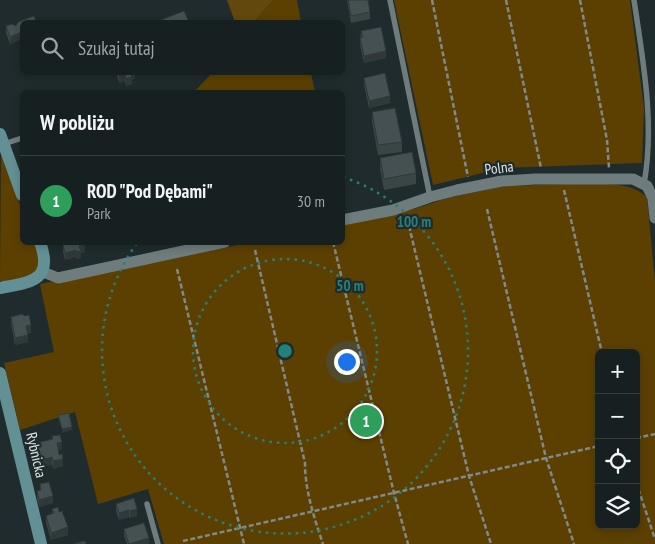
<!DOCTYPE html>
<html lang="pl">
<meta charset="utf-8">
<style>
:root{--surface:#172021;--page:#20282a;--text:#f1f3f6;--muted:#9ea3a5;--line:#363e3f;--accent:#bca0f2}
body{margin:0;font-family:"PT Sans Narrow",sans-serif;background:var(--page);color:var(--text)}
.controls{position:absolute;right:15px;bottom:15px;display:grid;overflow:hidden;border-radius:8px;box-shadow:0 2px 8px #0003}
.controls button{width:45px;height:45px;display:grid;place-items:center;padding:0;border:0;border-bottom:1px solid var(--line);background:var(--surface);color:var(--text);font:25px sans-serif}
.you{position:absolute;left:346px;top:361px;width:18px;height:18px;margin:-12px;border:4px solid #fff;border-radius:50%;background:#1a73e8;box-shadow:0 0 0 8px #1a73e833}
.badge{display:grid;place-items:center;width:32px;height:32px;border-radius:50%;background:var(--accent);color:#fff;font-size:16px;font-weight:700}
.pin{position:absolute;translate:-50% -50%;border:2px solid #fff;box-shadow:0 1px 5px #0006}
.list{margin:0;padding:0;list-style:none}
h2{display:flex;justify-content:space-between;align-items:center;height:65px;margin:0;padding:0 20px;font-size:21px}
h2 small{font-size:16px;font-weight:400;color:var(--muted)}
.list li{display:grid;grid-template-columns:32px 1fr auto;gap:15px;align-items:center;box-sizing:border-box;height:90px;padding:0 20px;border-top:1px solid var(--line)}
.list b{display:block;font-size:19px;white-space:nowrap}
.list p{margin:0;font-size:16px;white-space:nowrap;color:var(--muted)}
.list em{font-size:16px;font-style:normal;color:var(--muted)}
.icon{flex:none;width:28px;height:28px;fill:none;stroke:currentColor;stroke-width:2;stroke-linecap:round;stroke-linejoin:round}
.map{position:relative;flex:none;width:655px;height:544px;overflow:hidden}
.search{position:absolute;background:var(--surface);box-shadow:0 2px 8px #0003;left:20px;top:20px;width:325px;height:55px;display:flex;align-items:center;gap:12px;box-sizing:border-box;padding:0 18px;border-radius:8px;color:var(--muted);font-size:19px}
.panel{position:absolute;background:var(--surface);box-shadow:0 2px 8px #0003;left:20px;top:90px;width:325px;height:155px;border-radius:8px}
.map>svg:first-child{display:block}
.green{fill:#5c4002;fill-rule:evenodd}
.forest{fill:#63480d}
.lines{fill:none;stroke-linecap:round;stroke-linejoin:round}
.path{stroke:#808a8b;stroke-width:2.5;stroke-dasharray:5 2.5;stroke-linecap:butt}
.lane{stroke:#6e7c7d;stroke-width:5.5}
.street{stroke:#6e7c7d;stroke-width:11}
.secondary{stroke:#639094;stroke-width:12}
.wall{fill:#3a4546}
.shaded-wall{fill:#303839}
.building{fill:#445051;stroke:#303839}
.ring{fill:none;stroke:#24817a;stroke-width:2.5;stroke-dasharray:2.5 5}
.labels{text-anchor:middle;stroke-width:4.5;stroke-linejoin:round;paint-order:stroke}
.street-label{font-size:15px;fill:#dce4e4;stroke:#1f2b2c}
.centre{fill:#24817a;stroke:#1f2b2c;stroke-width:2.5}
.ring-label{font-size:15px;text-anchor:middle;font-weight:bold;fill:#24817a;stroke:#1f2b2c;stroke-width:4.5;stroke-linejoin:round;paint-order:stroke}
</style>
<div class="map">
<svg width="655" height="544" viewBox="0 0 655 544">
<rect width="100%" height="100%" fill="#1f2b2c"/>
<path class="green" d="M273 0H297L301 22H254Z
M394 0H630L644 108 642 163 503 168 433 185Z
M213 72 311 73 315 92H194Z
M1 154 22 210V242L35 243 40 266C31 281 19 280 3 282L0 281Z
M567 184C589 185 632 179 647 198L655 281V544H164L148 489 98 504 75 412 20 430 4 363 54 352 40 284 248 243 342 242 343 224 414 209 451 197 505 186ZM599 353H636V525H599Z"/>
<path class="forest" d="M227 0H273L254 22H235Z"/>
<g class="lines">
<path class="path" d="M432 0 468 177
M506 0 541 168
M580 0 607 140 609 168
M564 190 602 353
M487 209 546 458 574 544
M409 226 469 476 491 544
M333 242 394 493 408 544
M255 250 305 463C305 491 314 517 323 544
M177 269 244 544
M636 438 655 434
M636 482 655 539
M183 541 599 446"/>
<path class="lane" d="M390 0 430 197
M634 0C643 61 655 123 644 184
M4 144 22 138
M147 504 158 544"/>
<path class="street" d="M653 200 655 218
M342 220 393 210 430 197 457 190 502 181 535 179H633L647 186 655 202
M43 272 58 278 225 242"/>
<path class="secondary" d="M0 134 22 195
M0 288C31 282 54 281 40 242
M0 373 41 544"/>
</g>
<path class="wall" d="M347 0H368L370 12V19L351 23Z
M22 22V39L10 44 6 33V26H16Z
M361 31 386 58 364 63 360 45Z
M116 72H135V78L132 80V84L126 86 125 81 119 83Z
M364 78 390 103 369 108 364 85Z
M372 112 402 142V152L378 155 372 122Z
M380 158 416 173V184L384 190 380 169Z
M62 242H84L85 252 81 253V258L76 259V257L65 260 63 252V245Z
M11 317 31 333H28V342L15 345 11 324Z
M52 436 62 449 58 450 63 466 53 469 52 465 41 467 36 450V443L52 439Z
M40 484 53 503 39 507 37 498V491L40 490Z
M134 498 137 516 130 518 129 517 119 520 116 511V504Z
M52 509 68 535 51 540 46 523V516L52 514Z
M124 529 149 544H127L124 536Z"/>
<path class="shaded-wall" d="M22 32V39L10 44V37Z
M386 51V58L364 63V56Z
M135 72V78L132 80V84L126 86V79L130 73Z
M125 74V81L119 83V76Z
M390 96V103L369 108V101Z
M85 244V252L81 253V258L76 259V252L79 246Z
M76 250V257L65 260V253Z
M31 325V333L26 334V326Z
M28 335V342L15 345V338Z
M72 427V430L62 433V429Z
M62 442V449L57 451V443Z
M52 457V465L41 467V460Z
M63 459V466L53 469V461Z
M53 496V503L39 507V500Z
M137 509V516L130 518V511Z
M129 510V517L119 520V513Z
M68 527V535L51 540V533Z
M149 538V544H131Z"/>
<path class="building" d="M348 0H368L370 12 351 16Z
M184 11 189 22H156Z
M34 16 36 22H22V32L10 37 6 26 12 24 16 26 18 22Z
M381 27 386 51 364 56 360 38 363 37 361 31Z
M118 72H131L130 73 132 77 126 79 125 74 119 76Z
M385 73 390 96 369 101 364 78Z
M395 108 402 142 378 145 372 112Z
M412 152 416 173 384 179 380 158Z
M64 242H84L85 244 79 246 81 251 76 252V250L65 253 63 245 65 244Z
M23 314 24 316 29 315 31 325 26 326 28 335 15 338 11 317Z
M69 413 72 427 62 429 58 415Z
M60 435 62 442 57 443 59 455 62 454 63 459 53 461 52 457 41 460 36 443 53 439 52 436Z
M49 482 53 496 39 500 37 491 41 490 40 484Z
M134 498 137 509 130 511 129 510 119 513 116 504Z
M58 507 59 512 62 511 68 527 51 533 46 516 54 513 52 509Z
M144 523 149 538 129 544 124 529Z
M85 541 86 544H73Z"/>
<g class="ring">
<circle cx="285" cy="351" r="92"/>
<path d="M343 177A183 183 0 1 1 137 243"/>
</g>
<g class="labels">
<g class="street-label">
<text transform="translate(499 168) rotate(-7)" y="5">Polna</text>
<text transform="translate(36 455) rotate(77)" y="5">Rybnicka</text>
</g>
</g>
<circle cx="285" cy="351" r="8" class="centre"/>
<g class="ring-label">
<text x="414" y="227">100 m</text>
<text x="350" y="291">50 m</text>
</g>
</svg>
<div class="controls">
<button>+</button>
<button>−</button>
<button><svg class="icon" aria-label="locate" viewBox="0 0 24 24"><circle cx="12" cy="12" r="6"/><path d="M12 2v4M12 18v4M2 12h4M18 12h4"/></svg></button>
<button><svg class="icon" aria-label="layers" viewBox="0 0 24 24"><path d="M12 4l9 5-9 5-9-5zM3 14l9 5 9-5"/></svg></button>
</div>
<div class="you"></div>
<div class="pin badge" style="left:366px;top:421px;background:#2e9e5b">1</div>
<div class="search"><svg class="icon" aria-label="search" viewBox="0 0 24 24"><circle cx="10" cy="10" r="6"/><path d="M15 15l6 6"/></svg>Szukaj tutaj</div>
<section class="panel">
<h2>W pobliżu<small></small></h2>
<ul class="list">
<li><span class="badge" style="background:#2e9e5b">1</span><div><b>ROD &quot;Pod Dębami&quot;</b><p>Park</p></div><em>30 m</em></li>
</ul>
</section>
</div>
